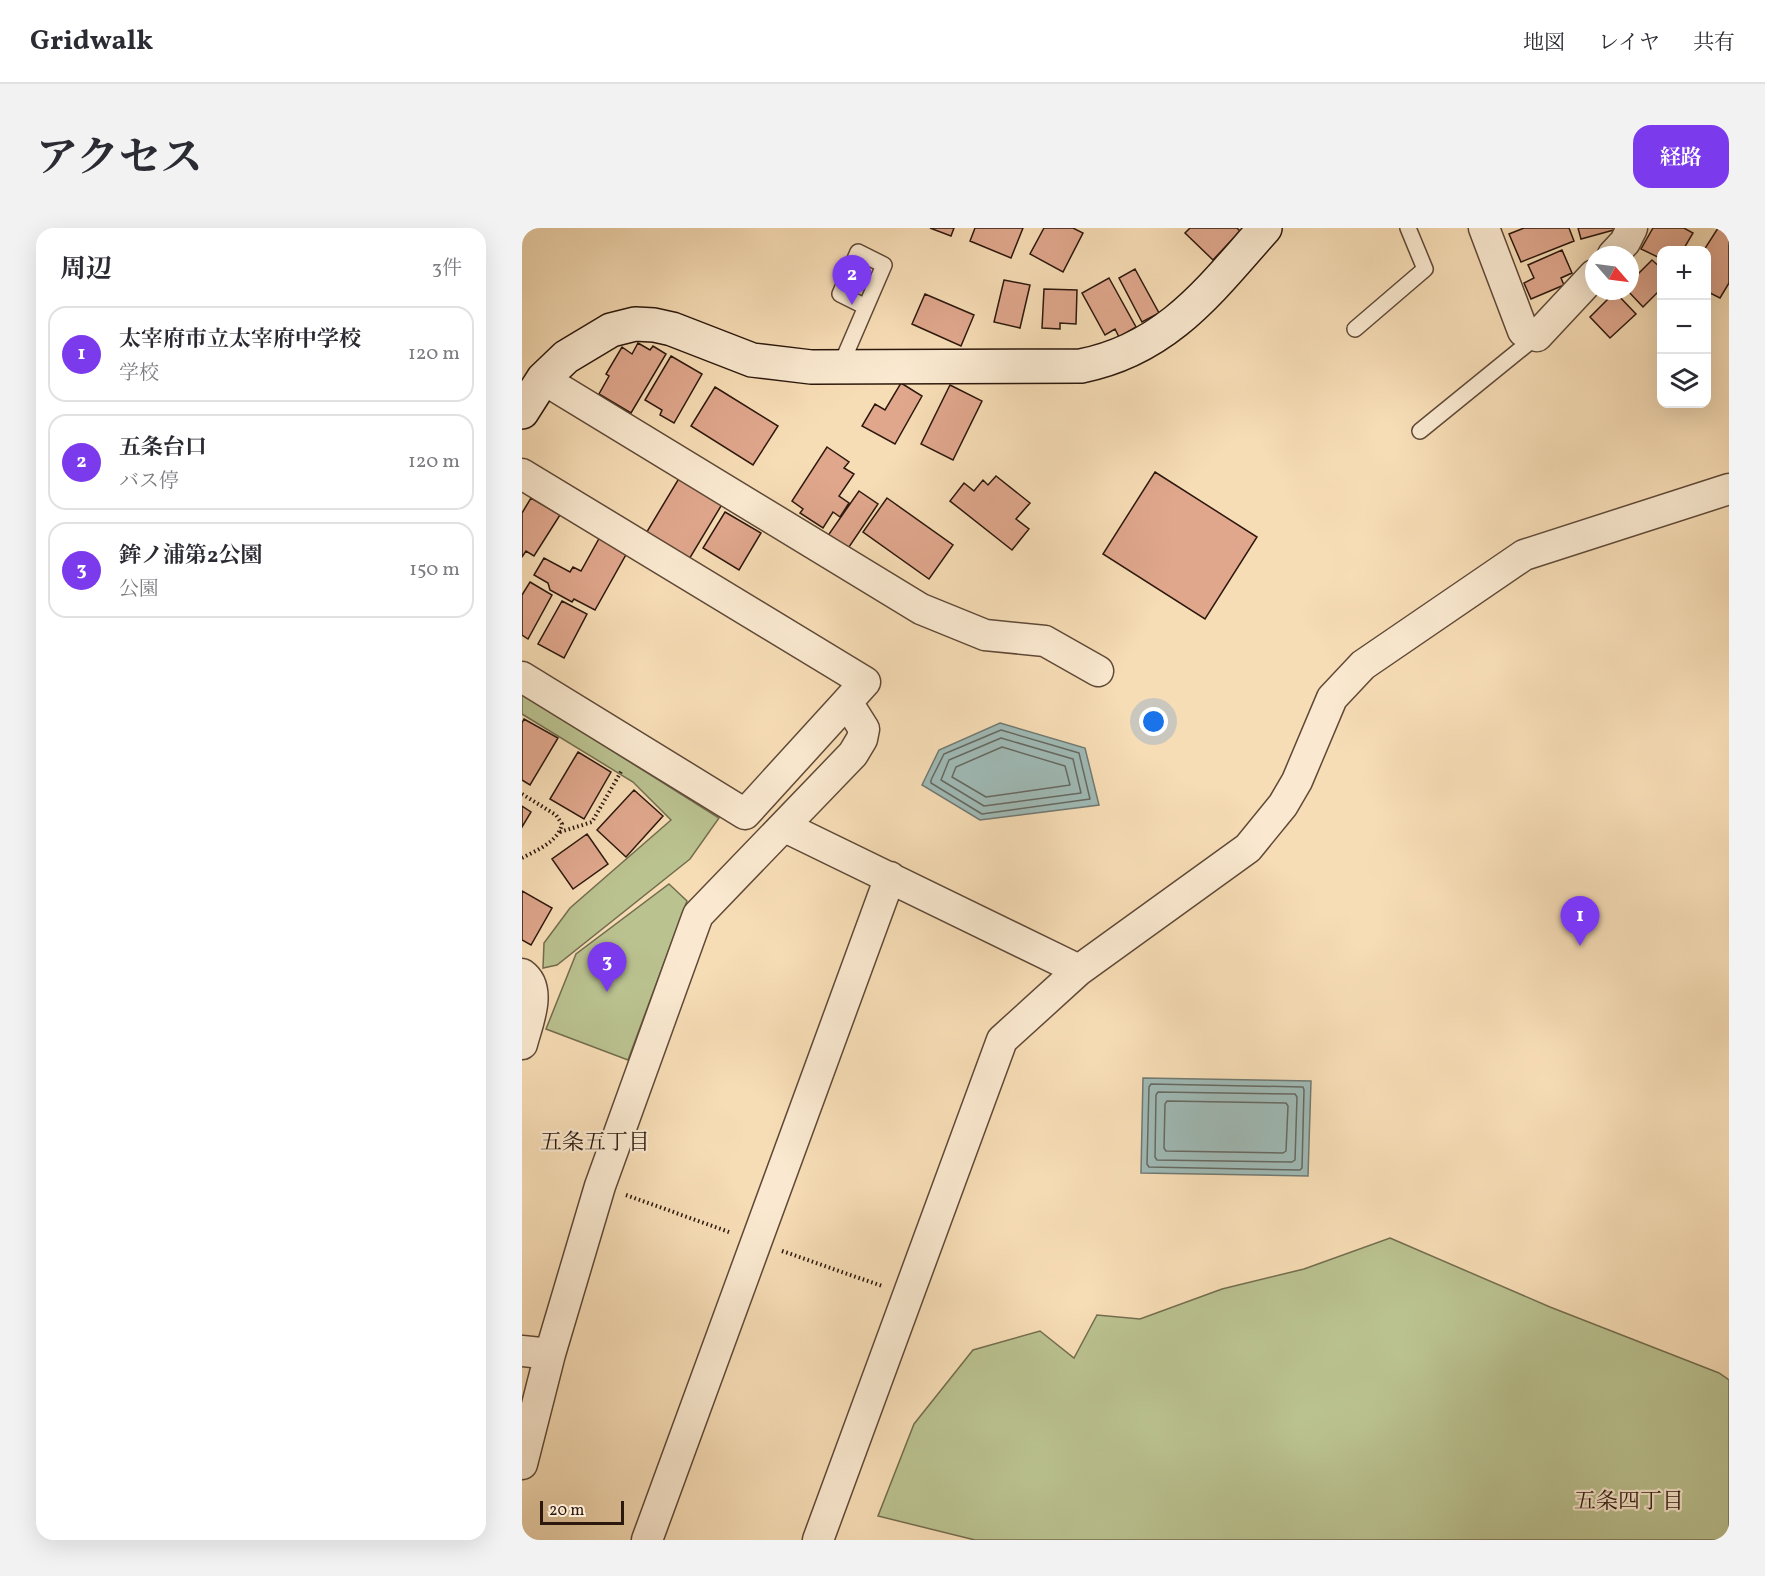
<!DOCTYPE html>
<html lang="ja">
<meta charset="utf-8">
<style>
:root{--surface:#fff;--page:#f2f2f3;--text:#2b2b33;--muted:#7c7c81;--line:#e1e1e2;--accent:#7c3aed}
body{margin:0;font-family:Vollkorn,"Noto Serif JP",serif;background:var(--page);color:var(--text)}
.controls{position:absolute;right:18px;top:18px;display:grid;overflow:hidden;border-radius:12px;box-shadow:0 6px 24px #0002}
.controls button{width:54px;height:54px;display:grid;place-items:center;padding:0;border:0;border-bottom:2px solid var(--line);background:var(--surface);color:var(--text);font:30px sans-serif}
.compass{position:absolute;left:1063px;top:18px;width:54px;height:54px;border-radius:50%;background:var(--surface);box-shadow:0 6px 24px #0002;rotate:118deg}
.scale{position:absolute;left:18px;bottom:15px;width:84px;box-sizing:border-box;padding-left:6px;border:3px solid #2c180d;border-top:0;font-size:16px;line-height:21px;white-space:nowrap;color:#2c180d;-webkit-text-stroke:4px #fae9d0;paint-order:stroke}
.you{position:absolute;left:632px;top:494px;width:21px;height:21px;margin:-15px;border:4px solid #fff;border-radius:50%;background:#1a73e8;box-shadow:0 0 0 9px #1a73e833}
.badge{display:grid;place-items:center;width:39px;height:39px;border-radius:50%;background:var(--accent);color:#fff;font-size:20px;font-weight:700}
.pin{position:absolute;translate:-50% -50px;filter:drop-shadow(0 2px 3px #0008)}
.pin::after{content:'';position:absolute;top:32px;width:21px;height:18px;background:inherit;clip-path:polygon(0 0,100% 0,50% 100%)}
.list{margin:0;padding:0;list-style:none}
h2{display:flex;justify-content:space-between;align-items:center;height:78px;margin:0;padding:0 24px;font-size:26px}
h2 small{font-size:20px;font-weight:400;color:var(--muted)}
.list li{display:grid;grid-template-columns:39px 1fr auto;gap:18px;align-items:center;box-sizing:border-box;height:96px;margin:0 12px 12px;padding:0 12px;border:2px solid var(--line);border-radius:18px}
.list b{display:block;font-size:22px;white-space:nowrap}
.list p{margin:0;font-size:20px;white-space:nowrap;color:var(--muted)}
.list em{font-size:20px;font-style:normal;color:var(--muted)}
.icon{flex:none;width:33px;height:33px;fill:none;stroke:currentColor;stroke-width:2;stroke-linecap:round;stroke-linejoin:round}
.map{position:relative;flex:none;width:1207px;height:1312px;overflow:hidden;border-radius:18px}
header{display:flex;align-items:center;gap:36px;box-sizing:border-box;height:84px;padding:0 30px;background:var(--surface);border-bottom:2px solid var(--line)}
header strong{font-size:28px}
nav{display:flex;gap:33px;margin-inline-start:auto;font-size:21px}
.intro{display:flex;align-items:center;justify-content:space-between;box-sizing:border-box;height:144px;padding:0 36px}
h1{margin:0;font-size:42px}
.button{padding:15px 27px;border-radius:18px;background:var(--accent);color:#fff;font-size:21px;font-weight:700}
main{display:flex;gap:36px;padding:0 36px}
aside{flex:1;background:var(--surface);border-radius:18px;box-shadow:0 6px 24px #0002}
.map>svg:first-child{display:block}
.green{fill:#bac290;stroke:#736d4e;stroke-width:1.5}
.water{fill:#9fbab6;stroke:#717972;stroke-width:1.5}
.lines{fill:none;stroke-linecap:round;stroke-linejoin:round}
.shore{stroke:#666962;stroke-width:1.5}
.building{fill:#e0a78d;stroke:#2c180d;stroke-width:1.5}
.lane-casing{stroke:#5f4937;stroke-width:18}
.street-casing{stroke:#5f4937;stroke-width:33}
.secondary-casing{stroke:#2c180d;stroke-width:36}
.path{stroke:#2c180d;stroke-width:4;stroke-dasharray:1.5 3;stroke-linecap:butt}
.lane{stroke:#fae9d0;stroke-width:15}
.street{stroke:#fae9d0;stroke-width:30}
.secondary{stroke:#fae9d0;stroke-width:33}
.labels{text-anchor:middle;stroke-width:4.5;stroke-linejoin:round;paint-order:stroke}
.neighbourhood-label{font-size:22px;fill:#2c180d;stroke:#fae9d0}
</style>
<header>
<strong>Gridwalk</strong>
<nav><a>地図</a><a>レイヤ</a><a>共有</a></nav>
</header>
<div class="intro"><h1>アクセス</h1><a class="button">経路</a></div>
<main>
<aside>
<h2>周辺<small>3件</small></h2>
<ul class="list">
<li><span class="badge">1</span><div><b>太宰府市立太宰府中学校</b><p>学校</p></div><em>120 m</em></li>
<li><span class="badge">2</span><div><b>五条台口</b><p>バス停</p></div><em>120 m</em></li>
<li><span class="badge">3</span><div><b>鉾ノ浦第2公園</b><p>公園</p></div><em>150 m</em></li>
</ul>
</aside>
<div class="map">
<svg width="1207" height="1312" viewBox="0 0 1207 1312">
<rect width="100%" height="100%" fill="#f7ddb6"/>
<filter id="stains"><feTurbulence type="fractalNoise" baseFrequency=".00333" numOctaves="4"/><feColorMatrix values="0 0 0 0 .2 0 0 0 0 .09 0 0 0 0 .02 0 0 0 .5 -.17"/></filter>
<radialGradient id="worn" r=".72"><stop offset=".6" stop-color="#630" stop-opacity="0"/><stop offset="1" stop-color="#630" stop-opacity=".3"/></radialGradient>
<path class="green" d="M0 466 197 590 168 631 35 737 21 740 22 715 48 680 149 592 111 554 0 486Z
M147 656 165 673 106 832 24 801 54 726Z
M868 1010 1028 1079 1197 1145 1207 1152V1312H453L356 1288 392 1196 451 1122 518 1103 552 1130 575 1087 618 1091 700 1061 782 1041Z"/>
<path class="water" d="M478 495 563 520 577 577 458 592 400 557 417 522Z
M621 850 789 853 786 948 619 945Z"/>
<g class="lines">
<path class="shore" d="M479 502 557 525 568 571 460 586 409 555V552L422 526Z
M479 510 551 531 559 565 462 578 419 552 427 532Z
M480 519 543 538 548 557 464 569 430 549 434 539Z
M629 856 781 859 782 862 780 940 778 942 627 939 625 936 627 859Z
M636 864 773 866 775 869 773 932 770 934 635 932 633 929 634 867Z
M645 873 764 875 766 878 764 923 761 925 644 923 642 920 643 876Z"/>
</g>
<path class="building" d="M408 0H432L429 8Z
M453 0H501L489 30 448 13Z
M522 0H551L561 5 541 44 508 26Z
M668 0H715L718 3 691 32 663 5Z
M1002 0H1047L1052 13 999 34 987 6Z
M1056 0H1099L1059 11Z
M1131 0H1162L1171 5 1161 22H1140V31L1119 21Z
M1196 0H1207V55L1198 70 1184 63V22H1182Z
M1040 22 1050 45 1039 50 1042 57 1009 71 1002 55 1012 50 1006 37Z
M1130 32 1140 41V60L1121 79 1106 63H1108V38L1116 46Z
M613 41 637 85 620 94 597 50Z
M587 50 614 99 597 109 593 101 583 107 560 65Z
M482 52 508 57 498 100 472 94Z
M522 61 555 62 554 96 538 95V101L520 100Z
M1093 64 1114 86 1088 110 1068 89Z
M403 66 452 87 439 118 390 96Z
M116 115 128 122 131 118 144 126 109 185 77 166 87 148 84 146 100 119 110 126Z
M149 128 180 146 152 195 138 187 140 182 123 172Z
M379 155 400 168 373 216 340 198 353 176 363 182Z
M428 157 460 173 431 232 399 216Z
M193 159 256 198 231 237 169 198Z
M305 219 327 234 322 240 332 246 317 268 327 275 318 289 311 284 301 300 278 285 281 281 270 273Z
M633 244 735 309 683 391 581 326Z
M159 247 202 273 166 333 123 307Z
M474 248 508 275 494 291 507 301 490 322 428 273 442 255 452 263 461 252 466 257Z
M337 263 356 276 325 322 305 309Z
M9 270 38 287 12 328 4 323 0 329V285Z
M365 270 431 317 407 351 341 304Z
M203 284 239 305 217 342 181 320Z
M79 307 106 323 73 382 52 371 50 374 28 362 26 355 12 347 22 330 48 344 51 339 59 343Z
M8 354 30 367 6 411 0 407V367Z
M40 373 65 386 42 430 16 416Z
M2 491 36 510 8 557 0 552V495Z
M56 524 89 544 62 591 28 571Z
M112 562 141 588 104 629 75 602Z
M0 578 9 584 0 599Z
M65 606 86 636 51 661 30 631Z
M0 663 30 680 9 717 0 712Z"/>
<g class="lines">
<g class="lane-casing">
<path id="lane" d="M833 101 903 41 886 0
M318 139 362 37 336 24 318 66 344 79
M898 203 1015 108"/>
</g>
<g class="street-casing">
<path id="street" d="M962 0 1001 103 1015 108 1072 47
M1091 27 1103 14 1110 0
M21 151 399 381 463 407 523 413 576 443
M0 246 343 454 325 474 342 501 340 511 331 526 176 687 173 695 78 958 28 1126 0 1236
M0 449 223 586 325 474
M263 599 557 742
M0 746C21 761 5 796 0 816
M0 1123 28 1126
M125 1312 368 649
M296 1312 480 812 557 742 726 620 761 577 775 553 810 470 841 437 1002 327 1207 261"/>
</g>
<g class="secondary-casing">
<path id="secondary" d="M0 184 21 151 44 129 89 102 113 96 132 97 150 101 230 132 289 139 559 138C645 121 688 62 743 0"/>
</g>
<path class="path" d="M0 566 34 587 40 596C36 614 15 622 0 630
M38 604 70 594 100 542
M104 967 207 1004
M260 1023 360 1058"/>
<use href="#lane" class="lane"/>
<use href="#street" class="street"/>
<use href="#secondary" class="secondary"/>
</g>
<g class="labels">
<g class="neighbourhood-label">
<text x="73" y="921">五条五丁目</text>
<text x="1107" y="1280">五条四丁目</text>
</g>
</g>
<rect width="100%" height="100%" filter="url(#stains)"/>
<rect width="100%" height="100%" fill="url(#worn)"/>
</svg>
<div class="controls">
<button>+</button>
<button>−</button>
<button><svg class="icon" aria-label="layers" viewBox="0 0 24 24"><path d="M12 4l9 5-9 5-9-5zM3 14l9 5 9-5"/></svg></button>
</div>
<svg class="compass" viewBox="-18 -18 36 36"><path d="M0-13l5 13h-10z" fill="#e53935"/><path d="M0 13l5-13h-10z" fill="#7c7c81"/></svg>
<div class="scale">20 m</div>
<div class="you"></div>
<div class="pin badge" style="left:1058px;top:718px">1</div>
<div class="pin badge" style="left:330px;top:77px">2</div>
<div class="pin badge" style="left:85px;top:764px">3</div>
</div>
</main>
